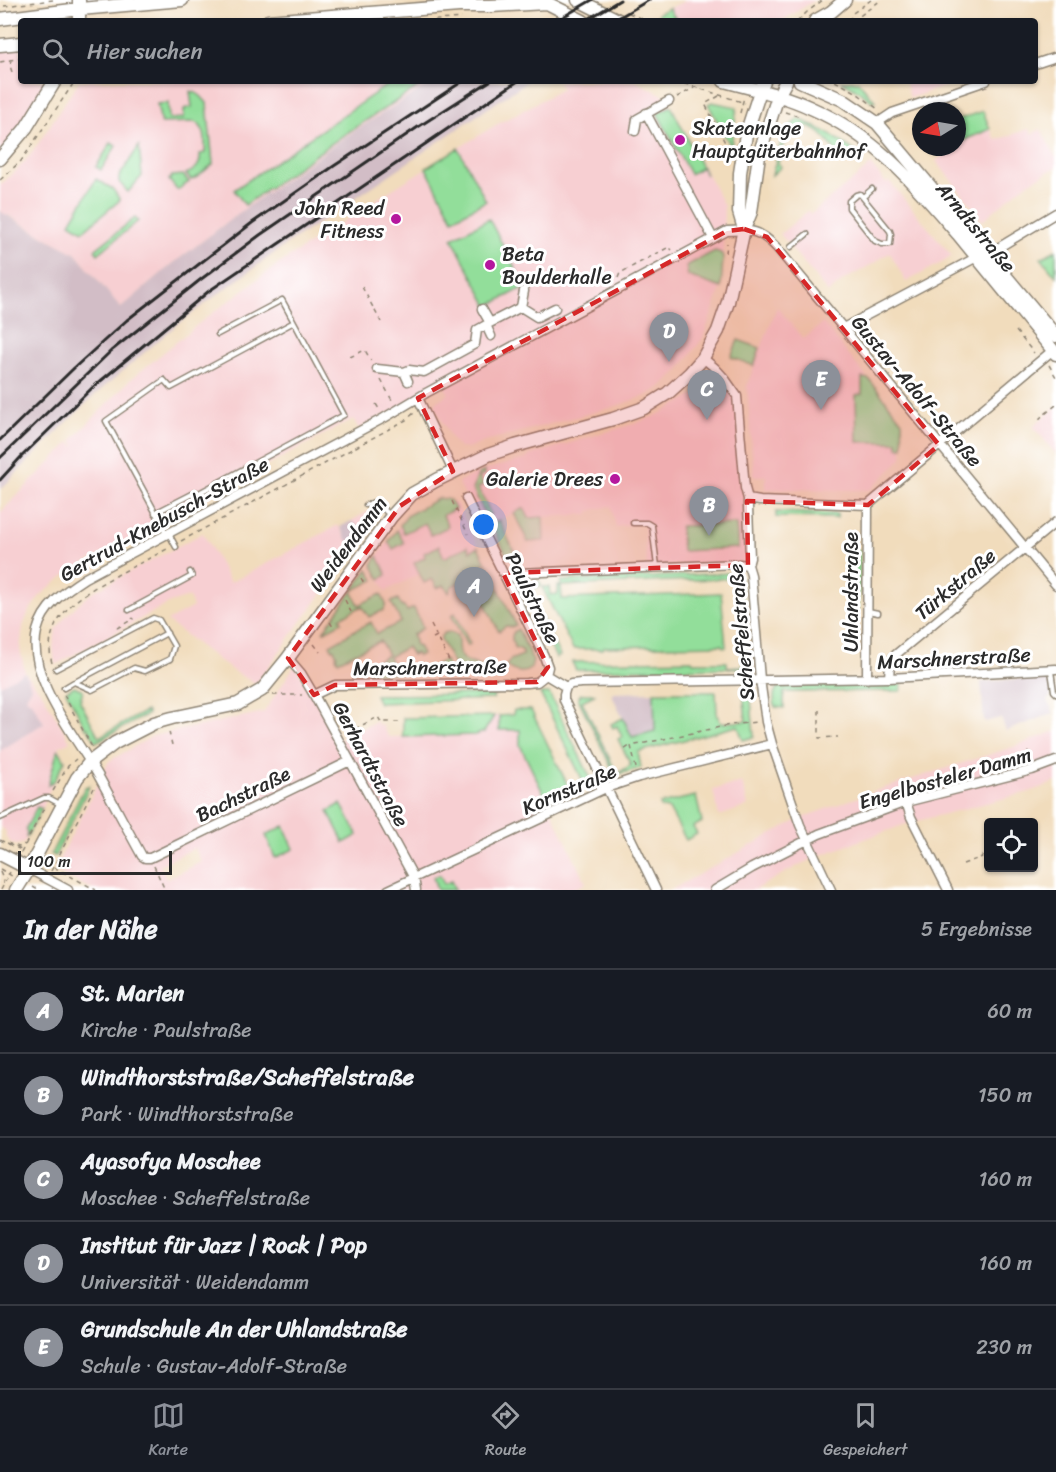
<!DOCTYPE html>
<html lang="de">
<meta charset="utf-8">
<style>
:root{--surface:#171b24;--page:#20242c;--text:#f1f3f6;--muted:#9ea1a6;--line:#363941;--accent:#8c9099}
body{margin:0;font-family:Sriracha,sans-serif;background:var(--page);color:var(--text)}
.controls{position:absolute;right:18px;bottom:18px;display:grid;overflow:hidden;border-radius:6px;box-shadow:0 2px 4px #0004}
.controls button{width:54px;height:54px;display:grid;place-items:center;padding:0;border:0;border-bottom:2px solid var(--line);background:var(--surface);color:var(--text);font:30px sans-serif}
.compass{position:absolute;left:912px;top:102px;width:54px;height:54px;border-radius:50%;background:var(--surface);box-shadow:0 2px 4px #0004;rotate:259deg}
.scale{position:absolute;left:18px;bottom:15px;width:154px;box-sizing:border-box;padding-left:6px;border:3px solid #2b2b2b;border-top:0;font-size:16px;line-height:21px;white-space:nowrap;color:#2b2b2b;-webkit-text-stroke:4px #fff;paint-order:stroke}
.you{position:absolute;left:484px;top:525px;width:21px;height:21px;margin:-15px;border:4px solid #fff;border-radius:50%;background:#1a73e8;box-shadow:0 0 0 9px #1a73e833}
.badge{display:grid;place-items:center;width:39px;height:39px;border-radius:50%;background:var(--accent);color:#fff;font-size:20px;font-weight:700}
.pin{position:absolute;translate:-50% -50px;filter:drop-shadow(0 2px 3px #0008)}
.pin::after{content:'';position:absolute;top:32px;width:21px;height:18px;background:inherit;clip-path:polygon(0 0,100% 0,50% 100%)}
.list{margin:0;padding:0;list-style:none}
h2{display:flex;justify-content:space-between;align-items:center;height:78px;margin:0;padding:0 24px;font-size:26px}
h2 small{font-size:20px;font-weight:400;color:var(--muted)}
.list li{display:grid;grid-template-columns:39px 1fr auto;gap:18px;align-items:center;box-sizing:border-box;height:84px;padding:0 24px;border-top:2px solid var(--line)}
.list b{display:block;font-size:22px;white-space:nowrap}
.list p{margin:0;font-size:20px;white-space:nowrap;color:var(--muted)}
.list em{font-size:20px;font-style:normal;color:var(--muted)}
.icon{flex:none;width:33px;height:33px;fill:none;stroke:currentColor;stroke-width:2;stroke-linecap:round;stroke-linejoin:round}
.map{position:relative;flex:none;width:1056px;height:890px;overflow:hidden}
.search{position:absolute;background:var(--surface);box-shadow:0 2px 4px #0004;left:18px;right:18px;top:18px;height:66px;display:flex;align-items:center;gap:15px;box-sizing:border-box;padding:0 21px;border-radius:6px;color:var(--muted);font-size:22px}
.sheet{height:498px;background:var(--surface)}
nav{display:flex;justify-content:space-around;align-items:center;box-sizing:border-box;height:84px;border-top:2px solid var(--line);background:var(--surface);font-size:16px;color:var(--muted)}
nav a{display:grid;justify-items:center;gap:3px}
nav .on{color:var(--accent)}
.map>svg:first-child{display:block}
.built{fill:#f7cfd2;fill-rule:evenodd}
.industrial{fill:#d2bdc6}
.green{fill:#92de9a;stroke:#5e8462;stroke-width:1.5}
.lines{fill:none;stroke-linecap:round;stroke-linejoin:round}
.lane-casing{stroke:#8e8474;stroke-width:7}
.street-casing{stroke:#8e8474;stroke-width:11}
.secondary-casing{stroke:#8e8474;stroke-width:15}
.path{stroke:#8e8474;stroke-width:1.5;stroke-dasharray:4.5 4.5;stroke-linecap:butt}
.lane{stroke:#fff;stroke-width:4}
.street{stroke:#fff;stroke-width:8}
.secondary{stroke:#fff;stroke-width:12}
.rail{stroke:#2b2b2b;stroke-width:3}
.marked{fill:#d62828;fill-opacity:0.2;stroke:#d62828;stroke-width:4.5;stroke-dasharray:12 8;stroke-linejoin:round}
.poi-dot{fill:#b5179e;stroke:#fff;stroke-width:2}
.labels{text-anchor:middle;stroke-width:6;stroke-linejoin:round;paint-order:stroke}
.poi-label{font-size:20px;fill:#2b2b2b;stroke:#fff;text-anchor:start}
.street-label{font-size:20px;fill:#2b2b2b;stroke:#fff}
</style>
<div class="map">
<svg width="1056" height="890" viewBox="0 0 1056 890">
<rect width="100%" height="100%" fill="#fff"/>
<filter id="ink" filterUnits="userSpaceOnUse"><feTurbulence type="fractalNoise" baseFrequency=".0167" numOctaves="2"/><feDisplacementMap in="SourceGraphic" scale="12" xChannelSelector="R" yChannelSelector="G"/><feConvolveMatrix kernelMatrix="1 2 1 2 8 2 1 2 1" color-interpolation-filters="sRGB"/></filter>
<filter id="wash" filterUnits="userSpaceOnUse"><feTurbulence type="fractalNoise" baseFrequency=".008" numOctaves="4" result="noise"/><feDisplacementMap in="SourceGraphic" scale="24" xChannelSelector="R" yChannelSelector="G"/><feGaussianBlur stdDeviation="1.35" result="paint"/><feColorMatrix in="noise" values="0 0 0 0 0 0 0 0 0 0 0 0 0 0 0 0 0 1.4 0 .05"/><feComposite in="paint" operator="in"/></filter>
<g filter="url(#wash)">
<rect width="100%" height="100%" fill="#f1dcbc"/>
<path class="built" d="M687 0H815L782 21H678L658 13Z
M21 43V81H55L0 159V45Z
M79 81H434L346 136 247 207 171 265 121 308 75 253 43 236 8 215 6 217 0 211V185L17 170 32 153Z
M557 81H635L667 97 724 206 723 257 721 253 715 251 686 267 688 276 721 288 703 338 678 371 659 388 645 396 607 409 485 441 467 448H460L451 438 435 406 437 401 449 394 443 384 359 429 353 419 82 565 60 579 40 596 29 611 23 626 20 649 25 672 44 696 70 741 59 747 66 760 47 795 42 810 24 843 16 845 11 843 6 837V831L0 827V513L70 442 75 447 72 440 130 380 202 321 273 268 383 195 494 126 562 89Z
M905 81H961L910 98Z
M990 129 996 140 1029 129 1032 134 1041 129 1056 158V167L1022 187 982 221 974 209 936 161 952 147H957L958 142Z
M871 165 886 183 889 181 952 256 943 262 906 282 890 253 884 256 876 262 844 280 828 293 780 234 808 211 811 214Z
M777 307 804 339 823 323 902 421V458L870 490 766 489V476H754L747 385Z
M715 368 737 396 751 562 647 567 644 522 616 527 611 506 589 511V514L529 518 524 508 481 529 458 482 483 470 526 459 530 455 633 424 655 416 706 389Z
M1056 407V454L1033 426Z
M439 498 450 500 457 504 486 562 482 563 483 566 487 564 514 620 495 623 478 589 476 587 473 588 470 582 464 580 452 586 449 593 444 585 437 588 432 579 424 583 419 574 386 591 372 564 408 515Z
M369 511 378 516 256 684 233 671 217 659 167 621 193 607 189 597 170 603 55 665 53 647 56 630 64 618 79 603 96 590 203 533 230 582 243 576 338 525 346 539 366 532 351 521Z
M295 665 340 740 376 721 378 725 381 724 389 737 475 735 484 731 494 716H499V730H520V745L586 883 572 890H93L54 870 109 761 153 736 264 712ZM195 848 201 862 167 879 160 865Z
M1056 731V782L1053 783 1029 792 906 824 824 854 801 864 754 890H671L784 827 809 815 878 790 1013 747Z
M742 782 748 806 719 816 713 790Z"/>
<path class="industrial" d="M434 81H528L277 251 214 297 173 328 96 394 62 427 0 490V211L6 215V217L7 215 43 236 75 253 121 308 171 265 247 207 346 136Z
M351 521 367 532 356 546 346 539 340 527Z
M25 672 31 687 26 697 29 701 32 702 44 723 0 751V685Z
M1050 676 1051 696 1047 700 1054 713 1006 731 1001 718 984 722 981 682Z
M654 692 655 731 632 737 611 693Z"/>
<path class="green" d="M669 8 676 20 678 21H661L656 19 658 13Z
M393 81H434L429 84 427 81 345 134 245 205 234 190Z
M841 81H858L875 101 873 102 851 86Z
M190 91C198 92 202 97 207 103L213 164 197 177 191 180 186 174C196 170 201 165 200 154L205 153C205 141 207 129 195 122L161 123 157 104 168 103 169 119 184 118V109L192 107Z
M712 102 737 107 731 147 708 104Z
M671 106 706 175 702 167 690 174 657 113Z
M983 111 990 129 957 143V120Z
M799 119 830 134 856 152 844 162C833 148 820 125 801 126L783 145 778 163 781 167 772 175 784 131Z
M111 143 116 146 101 170 96 167Z
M139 146 142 176 128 192 119 182V177Z
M458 148 486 201 453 219 426 168Z
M183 175 189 182 177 190 169 180 172 176Z
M96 179 113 189 120 200 83 231 70 223Z
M135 218 138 221 98 254 95 250Z
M489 219 525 287 488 306 452 238Z
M1056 250V276L1041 258Z
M715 251 721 253 723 257 721 288 688 276 686 266Z
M738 340 760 348 754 366 731 357Z
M862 378 869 379 902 421 903 447H898V442H857L856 395 862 394Z
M484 471 485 474 479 477 483 485 478 488 491 514 486 516 473 489 478 474Z
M439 498 450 500 455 509 443 515 448 527 431 535 425 523 404 533 400 525 408 515Z
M524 508 529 518 543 517 544 541 528 542 514 513Z
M776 512 837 514V518L776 517Z
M499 520 518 559H512L507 556 491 524Z
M736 524 738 548 682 551 680 526Z
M397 530 404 543 393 549 388 542Z
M439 546 444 558 468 546 470 551 478 547 486 562 482 563 483 566 487 564 516 625 512 627 506 626 499 631 498 630 478 589 476 587 473 588 470 582 464 580 452 586 449 593 444 585 437 588 432 579 424 583 414 563 425 557 424 553Z
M855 550H860L859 611H854Z
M378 556 387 575 380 579 372 564Z
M368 569 374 580 352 591 359 605 381 594 386 604 384 610 369 617 362 606 340 618 342 622 323 632Z
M733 573 739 576 741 580 748 665 746 668 576 670 572 662 692 660 693 662H727V667L743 666 736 578 561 586 562 599 721 593 726 647H723L722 645 604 647 603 649H573L542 587H549L550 595 558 594V586H561V581Z
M540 582 541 585 528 591 560 656 556 658 523 590 527 583Z
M398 599 402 607 404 606 407 611 414 608 423 628 412 635 415 641V646H418L422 654 418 656 416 653 412 655 407 647 389 657 396 671 409 664 413 672 419 669 422 673 369 674 366 666 388 655 380 641 338 661 336 657 337 656 334 649H332L330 645 348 635V634L371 622 377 634 401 622 391 602Z
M455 613 470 644 467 646 451 615Z
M518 629 533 661 531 668C523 675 514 672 506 666L510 660 523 655V651L518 648 515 649C512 641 509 633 518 629Z
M449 632C464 634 455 646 460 655 466 666 486 663 493 672L458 673 441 640V636L444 633Z
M445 660 451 673H427L425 670Z
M901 684V691L784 692V708L775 707C774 699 772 689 781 686Z
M74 686 83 690 80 701 99 737 146 711 148 714 96 742 88 728H86L66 691Z
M743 691 749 694 751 699 754 737 743 740 738 726 638 752 641 768 615 775 578 698 581 694H596L582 701 617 774 631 765 618 739 622 737 617 726 613 728 611 724 623 718 632 737 655 731 654 692H716L717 715 721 723 746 721Z
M540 693H549L591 779 584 783Z
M494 694 493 699 379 703 375 695Z
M514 710H531L570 790 547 801 520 745V730H499V716L513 715Z
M494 716 484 732 475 735 403 737V718Z
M58 749 65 760 55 780 48 785Z
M90 785 55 856 51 854 85 787Z
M696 796 702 822 693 827 697 834 686 840 669 809 661 808 660 804Z
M341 804 358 835 344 843 328 811Z
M37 807 42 809 26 838 27 834 26 828Z
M284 826 294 849 275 858 266 835Z
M440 875 444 884 451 881 455 890H437L433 877Z"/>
</g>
<g filter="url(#ink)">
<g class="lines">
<g class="lane-casing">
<path id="lane" d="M860 194 890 231 891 234 890 244H882L875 241 849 208V201L856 195Z
M863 197 872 189
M791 247 807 234
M218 334 282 300 294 322
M366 505 374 502 379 505 391 516
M155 513 196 492 197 494 344 415 294 322 171 388 164 380 106 421 159 519 166 533
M633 523H647L652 526 657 566
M169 534 176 547
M129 610 192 576 190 572
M868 611 878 613
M56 669 153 618 159 620 174 646 170 659 145 671 134 668 92 690 74 682 64 688
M1051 671 1054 691 1056 693
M75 682 167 633
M0 818 44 798H49L60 804"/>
</g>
<g class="street-casing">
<path id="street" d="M1035 64 1056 57
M646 113 713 238
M877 123 892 113 986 81
M635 131 637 119 669 101
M988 254 1056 213
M521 307 537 317 555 308
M482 309 490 323
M486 325 521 307 524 291
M843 328 977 257
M703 358 715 368 725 379 737 396 745 488 748 499V507L750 558 748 565 751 575 760 679 766 722 772 744 800 825 831 890
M377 369 404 372
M408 381 404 372 409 370 424 372 475 344 477 330 486 325 491 336
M418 398 453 471
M466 498 544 656 548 667 546 675
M748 499 760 501 868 505 1053 350
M506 579 518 573 739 564 748 565
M288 658 301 673 314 695 414 878 416 890
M546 675 566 687
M889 678 890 662 894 656 1056 522
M867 679 868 505
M566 687 571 684 581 683 889 678 1056 669
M566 687 564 694V700L656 890
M314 695 335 685 527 683 537 682 546 675
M350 761 150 858H145L142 856C127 829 113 802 98 775 76 737 26 677 37 631 43 606 65 591 85 578L384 418 426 393 727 231C751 229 760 230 777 248L1056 585
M906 802 911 817 948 890
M29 869 68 890
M388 890 606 788 639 777 772 744
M715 890 752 868 819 834 906 802 1032 770 1056 761"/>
</g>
<g class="secondary-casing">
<path id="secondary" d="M79 0V21
M541 0 583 21
M578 0 620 21
M0 19 80 9 182 0
M268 21 459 6H491L546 3
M815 21 831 12 845 0
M0 45 21 43
M724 81C753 89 784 95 811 108 875 136 914 183 958 234 991 274 1023 314 1056 354
M800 81 843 100 877 123 1056 336
M0 159 26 128 55 81
M744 229 739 212 740 173 746 134 760 91 764 81
M0 854 29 869
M16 890 29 869 77 778 90 762 115 743 154 723 172 718 238 704 262 690 288 658 391 517 412 494 437 480 488 455 515 446 613 419 644 408 668 393 690 373 703 358 710 345 718 331 728 302 744 229 751 212 759 155 778 96 786 81"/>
</g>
<path class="path" d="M4 6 53 0
M629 13 648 21
M426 21 462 18
M798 21 807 12 823 0
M849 21 853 13 871 0
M853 21 881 0
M11 59 10 66 12 72
M0 62 21 58
M676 81 745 103
M835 81 854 91 878 109
M719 96 705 104 731 154
M677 97 694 88
M785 112 801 117
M740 113 744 97
M0 180 21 161 75 81
M726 253 727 243
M618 278 620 273 669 247 672 250
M362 287 381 322
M1016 331 1034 353
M350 357 365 350 371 361
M1049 365 1056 377
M381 380 393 402
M376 404 379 409
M1040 420V418L1056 405
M452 501 468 534
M181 541 406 420 415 412
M361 578 365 585
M345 600 351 612
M330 622 333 627
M431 625 436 635
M117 628 133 619 132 618
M433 638 437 636 455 673
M314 644 320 652
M52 663C40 617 85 592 119 574 136 565 152 557 169 548
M64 695 92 747
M273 695H302
M819 710V738L838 737
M169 732 172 745
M347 733 378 717 381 722H400
M625 749 630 746
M1028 751 1031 756
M636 768 631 746 730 725 757 722
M53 791 68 766 76 759
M0 840 21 850
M7 843 19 847 23 844 25 845
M21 853 45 806
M46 863 96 890
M963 864 982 857 983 852
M154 866 165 890
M0 869 12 876
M51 871 94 788
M0 872 3 879V884
M33 887 38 890
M1 890 10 872"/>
<use href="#lane" class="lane"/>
<use href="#street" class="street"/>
<use href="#secondary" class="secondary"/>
<path class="rail" d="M556 21 592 0
M585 21 620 0
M613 21 649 0
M0 440 74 368 127 320 252 223 334 166 463 81
M0 458 111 351 200 280 260 235 418 127 490 81
M0 480 21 457 91 389 209 291 518 81"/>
</g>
</g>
<path class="marked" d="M744 229 767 237 939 445 868 505 747 501 748 565 503 573 548 667 537 682 335 685 314 695 288 658 400 506 453 471 418 398 727 231Z"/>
<g class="poi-dot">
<circle cx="680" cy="140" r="6"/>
<circle cx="396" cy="219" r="6"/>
<circle cx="490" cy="265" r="6"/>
<circle cx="615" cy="479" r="6"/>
</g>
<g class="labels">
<g class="poi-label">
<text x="692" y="135">Skateanlage<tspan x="692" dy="23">Hauptgüterbahnhof</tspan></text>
<text x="384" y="215" text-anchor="end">John Reed<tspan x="384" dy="23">Fitness</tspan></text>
<text x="502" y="261">Beta<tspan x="502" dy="23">Boulderhalle</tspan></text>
<text x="603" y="486" text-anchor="end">Galerie Drees</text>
</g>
<g class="street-label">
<text transform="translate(976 227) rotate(50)" y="7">Arndtstraße</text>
<text transform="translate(917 391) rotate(50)" y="7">Gustav-Adolf-Straße</text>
<text transform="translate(164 519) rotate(-29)" y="7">Gertrud-Knebusch-Straße</text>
<text transform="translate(348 544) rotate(-53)" y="7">Weidendamm</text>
<text transform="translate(955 584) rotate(-40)" y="7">Türkstraße</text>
<text transform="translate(851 592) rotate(-90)" y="7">Uhlandstraße</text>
<text transform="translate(533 598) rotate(64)" y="7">Paulstraße</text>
<text transform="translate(741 632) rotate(-95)" y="7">Scheffelstraße</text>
<text transform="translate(954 658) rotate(-3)" y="7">Marschnerstraße</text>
<text transform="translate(430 667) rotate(-1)" y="7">Marschnerstraße</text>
<text transform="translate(371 764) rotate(62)" y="7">Gerhardtstraße</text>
<text transform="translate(945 778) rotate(-16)" y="7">Engelbosteler Damm</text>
<text transform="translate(569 789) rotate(-23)" y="7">Kornstraße</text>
<text transform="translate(243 794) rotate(-26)" y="7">Bachstraße</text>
</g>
</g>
</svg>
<div class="controls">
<button><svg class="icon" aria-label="locate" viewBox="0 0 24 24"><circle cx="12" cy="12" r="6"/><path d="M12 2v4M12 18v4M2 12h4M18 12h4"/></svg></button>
</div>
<svg class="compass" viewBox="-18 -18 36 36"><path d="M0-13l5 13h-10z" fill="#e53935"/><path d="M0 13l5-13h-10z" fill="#9ea1a6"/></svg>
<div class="scale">100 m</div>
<div class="you"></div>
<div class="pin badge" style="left:474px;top:617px">A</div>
<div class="pin badge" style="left:709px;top:536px">B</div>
<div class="pin badge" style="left:707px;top:420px">C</div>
<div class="pin badge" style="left:669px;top:362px">D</div>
<div class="pin badge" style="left:821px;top:410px">E</div>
<div class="search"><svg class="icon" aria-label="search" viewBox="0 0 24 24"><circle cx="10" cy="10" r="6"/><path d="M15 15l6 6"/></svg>Hier suchen</div>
</div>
<section class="sheet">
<h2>In der Nähe<small>5 Ergebnisse</small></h2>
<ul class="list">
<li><span class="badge">A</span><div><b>St. Marien</b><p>Kirche · Paulstraße</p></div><em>60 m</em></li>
<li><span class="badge">B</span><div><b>Windthorststraße/Scheffelstraße</b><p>Park · Windthorststraße</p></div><em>150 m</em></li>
<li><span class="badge">C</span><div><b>Ayasofya Moschee</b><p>Moschee · Scheffelstraße</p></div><em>160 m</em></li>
<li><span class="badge">D</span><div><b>Institut für Jazz | Rock | Pop</b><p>Universität · Weidendamm</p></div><em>160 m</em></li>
<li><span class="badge">E</span><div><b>Grundschule An der Uhlandstraße</b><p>Schule · Gustav-Adolf-Straße</p></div><em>230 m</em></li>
</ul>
</section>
<nav>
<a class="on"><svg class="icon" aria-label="map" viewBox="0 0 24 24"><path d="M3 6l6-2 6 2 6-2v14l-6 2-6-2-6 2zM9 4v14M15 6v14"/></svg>Karte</a>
<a><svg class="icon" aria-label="directions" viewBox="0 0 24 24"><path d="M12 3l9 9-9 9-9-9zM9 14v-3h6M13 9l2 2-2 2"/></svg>Route</a>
<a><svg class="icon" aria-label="saved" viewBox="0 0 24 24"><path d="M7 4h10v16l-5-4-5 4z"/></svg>Gespeichert</a>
</nav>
